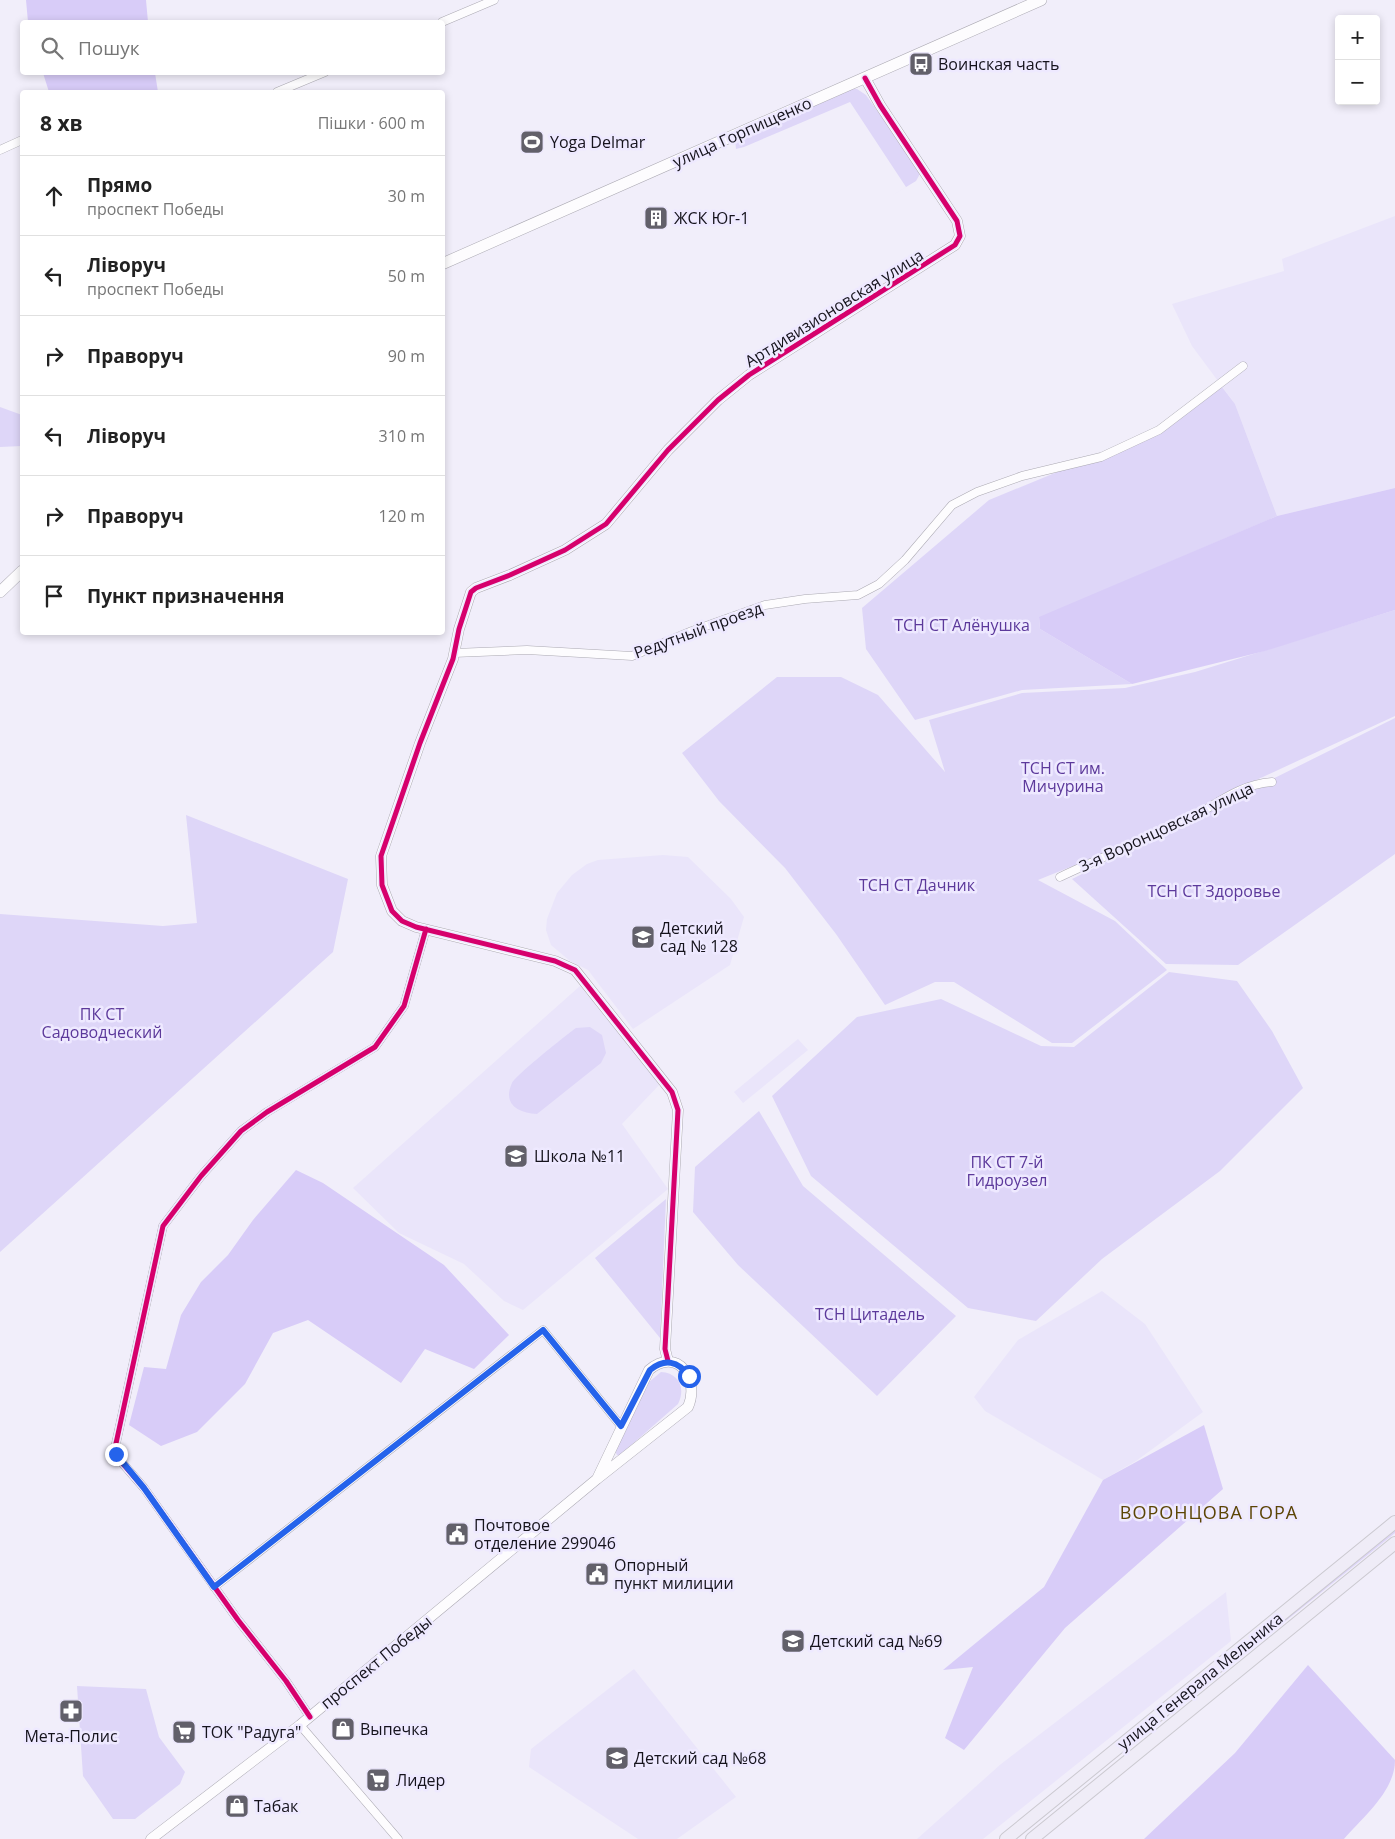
<!DOCTYPE html>
<html lang="uk">
<meta charset="utf-8">
<style>
:root{--surface:#fff;--page:#f2f2f2;--text:#222;--muted:#767676;--line:#e0e0e0}
body{margin:0;font-family:"Open Sans",sans-serif;background:var(--page);color:var(--text)}
.controls{position:absolute;right:15px;top:15px;display:grid;overflow:hidden;border-radius:5px;box-shadow:0 2px 8px #0003}
.controls button{width:45px;height:45px;display:grid;place-items:center;padding:0;border:0;border-bottom:1px solid var(--line);background:var(--surface);color:var(--text);font:25px sans-serif}
.stop{position:absolute;width:15px;height:15px;margin:-11px;border:4px solid #2563eb;border-radius:50%;background:#fff}
.stop.end{background:#2563eb;border-color:#fff;box-shadow:0 1px 5px #0008}
.list{margin:0;padding:0;list-style:none}
h2{display:flex;justify-content:space-between;align-items:center;height:65px;margin:0;padding:0 20px;font-size:21px}
h2 small{font-size:16px;font-weight:400;color:var(--muted)}
.list li{display:grid;grid-template-columns:32px 1fr auto;gap:15px;align-items:center;box-sizing:border-box;height:80px;padding:0 20px;border-top:1px solid var(--line)}
.list b{display:block;font-size:19px;white-space:nowrap}
.list p{margin:0;font-size:16px;white-space:nowrap;color:var(--muted)}
.list em{font-size:16px;font-style:normal;color:var(--muted)}
.icon{flex:none;width:28px;height:28px;fill:none;stroke:currentColor;stroke-width:2;stroke-linecap:round;stroke-linejoin:round}
.map{position:relative;flex:none;width:1395px;height:1839px;overflow:hidden}
.search{position:absolute;background:var(--surface);box-shadow:0 2px 8px #0003;left:20px;top:20px;width:425px;height:55px;display:flex;align-items:center;gap:12px;box-sizing:border-box;padding:0 18px;border-radius:5px;color:var(--muted);font-size:19px}
.panel{position:absolute;background:var(--surface);box-shadow:0 2px 8px #0003;left:20px;top:90px;width:425px;height:545px;border-radius:5px}
.map>svg:first-child{display:block}
.built{fill:#eae5fa}
.green{fill:#ded6f8}
.forest{fill:#d8ccf8}
.lines{fill:none;stroke-linecap:round;stroke-linejoin:round}
.minor-casing{stroke:#aba9b2;stroke-width:9}
.tertiary-casing{stroke:#aba9b2;stroke-width:11}
.secondary-casing{stroke:#aba9b2;stroke-width:12}
.primary-casing{stroke:#cbc9d0;stroke-width:14}
.minor{stroke:#fdfcfe;stroke-width:8}
.tertiary{stroke:#fdfcfe;stroke-width:10}
.secondary{stroke:#fdfcfe;stroke-width:11}
.primary{stroke:#efecf7;stroke-width:12}
.cycleway-casing{stroke:#eee9ff;stroke-width:8}
.cycleway{stroke:#d6006c;stroke-width:5}
.route{stroke:#2563eb;stroke-width:6}
.labels{text-anchor:middle;stroke-width:5;stroke-linejoin:round;paint-order:stroke}
.poi-label{font-size:16px;fill:#15131c;stroke:#eee9ff;text-anchor:start}
.street-label{font-size:16px;fill:#15131c;stroke:#eee9ff}
.park-label{font-size:16px;fill:#5c399b;stroke:#eee9ff}
.neighbourhood-label{font-size:18px;letter-spacing:1px;fill:#5c4505;stroke:#eee9ff}
</style>
<div class="map">
<svg width="1395" height="1839" viewBox="0 0 1395 1839">
<rect width="100%" height="100%" fill="#f1eefa"/>
<path class="built" d="M1395 216V488L1277 516 1235 404 1192 346 1172 304 1284 271 1282 259Z
M663 855 688 857 731 899 744 917 730 965 633 1029 588 970 570 961 551 945 546 930 547 919 557 893 572 875 587 864 598 860Z
M580 986 661 1083 622 1124 668 1189 523 1310 504 1301 464 1264 399 1233 353 1188Z
M798 1039 808 1050 743 1103 734 1092Z
M1102 1291 1145 1324 1203 1412 1136 1461 1103 1480 985 1411 974 1397 1018 1340Z
M1226 1592 1231 1641 983 1839H917L1001 1764Z
M634 1669 736 1797 677 1839H638L529 1767 531 1749Z"/>
<path class="green" d="M849 88 857 89 866 95 921 172 916 181 888 198 906 187 850 102 744 147 736 149 735 139Z
M1222 387 1235 404 1277 516 1039 618 1040 629 1132 684 1022 690 915 720 866 649 862 608 989 500 1159 430Z
M0 407 22 415V446L0 447Z
M1395 610V716L1215 799 1132 842 1038 880 1115 921 1167 970 1072 1043H1052L954 982H935L885 1005 836 934 785 868 719 801 682 753 777 677H841L878 695 945 772 929 720 1022 693 1125 688 1195 672Z
M1395 718V854L1238 965 1166 964 1072 879Z
M186 815 348 879 333 952 0 1252V914L163 926 197 923Z
M1169 972 1237 981 1272 1031 1303 1088 1220 1171 1102 1259 1036 1321 968 1308 811 1176 772 1096 857 1017 941 999 1041 1046 1074 1047Z
M590 1027 602 1035 606 1053 601 1063 537 1114C519 1113 502 1105 512 1083 516 1075 565 1036 576 1028Z
M759 1111 803 1186 956 1316 877 1396 738 1265 693 1212 695 1167Z
M666 1199 660 1338 595 1258Z
M661 1372C679 1373 686 1388 678 1404L620 1455H617L615 1451 649 1382Z
M1395 1526V1533L1282 1624 1279 1620Z
M77 1686 146 1689 159 1737 185 1772 180 1784 135 1819H113L83 1776Z"/>
<path class="forest" d="M26 0H146L148 22H28Z
M43 73H155L158 92H49Z
M1395 488V610L1265 651 1132 684 1040 629 1039 617 1277 516Z
M296 1170 323 1183 444 1265 509 1335 474 1369 425 1349 401 1383 308 1320 273 1333 245 1384 197 1432 161 1446 129 1425 144 1367 166 1369 181 1315 201 1282 228 1255 253 1220Z
M1204 1425 1223 1489 1065 1628 964 1750 945 1738 973 1667 943 1670 1044 1587 1103 1480Z
M1308 1665 1395 1760C1395 1791 1364 1816 1344 1839H1144L1235 1753Z"/>
<g class="lines">
<g class="minor-casing">
<path id="minor" d="M442 22 494 0
M277 92 325 72
M0 150 22 140
M454 653 527 650 632 656 692 631 765 605 805 599 858 595 879 584 905 560 952 505 977 492 1022 476 1101 457 1159 430 1243 366
M1060 877C1100 858 1140 842 1179 824 1212 809 1234 785 1272 782
M214 1587 543 1330 621 1426
M310 1717 286 1681 238 1620 144 1488 118 1458 115 1448 163 1226 201 1176 241 1131 267 1112 375 1047 404 1006 426 929
M300 1725 398 1839"/>
</g>
<g class="tertiary-casing">
<path id="tertiary" d="M668 1361 665 1349 678 1110 672 1092 575 970 555 961 416 927 402 921 392 911 382 885 381 856 420 743 453 659 459 629 471 592 476 588 510 575 565 550 606 524 668 450 718 400 749 375 955 245 960 236 957 221 880 105 865 78
M151 1839 300 1725 597 1479 688 1407C700 1380 678 1346 649 1370L597 1479"/>
</g>
<g class="secondary-casing">
<path id="secondary" d="M442 264 1041 0
M0 592 22 571"/>
</g>
<g class="primary-casing">
<path id="primary" d="M1006 1839 1395 1522
M1032 1839 1395 1543"/>
</g>
<use href="#minor" class="minor"/>
<use href="#tertiary" class="tertiary"/>
<use href="#secondary" class="secondary"/>
<use href="#primary" class="primary"/>
<g class="cycleway-casing">
<path id="cycleway" d="M668 1361 665 1349 678 1110 672 1092 575 970 555 961 416 927 402 921 392 911 382 885 381 856 420 743 453 659 459 629 471 592 476 588 510 575 565 550 606 524 668 450 718 400 749 375 955 245 960 236 957 221 880 105 865 78
M310 1717 286 1681 238 1620 144 1488 118 1458 115 1448 163 1226 201 1176 241 1131 267 1112 375 1047 404 1006 426 929"/>
</g>
<use href="#cycleway" class="cycleway"/>
</g>
<g class="lines">
<path class="route" d="M116 1454 144 1488 214 1587 543 1330 621 1426 650 1370C665 1358 678 1361 689 1376"/>
</g>
<defs>
<g id="bus-square" transform="scale(1.25)"><rect x="-9" y="-9" width="18" height="18" rx="4" fill="#62606a" stroke="#eee9ff"/><path d="M-5-6H5V4H4V6H2V4H-2V6H-4V4H-5ZM-3.5-4V0h7V-4ZM-3.5 1.2v1.5H-2V1.2ZM2 1.2v1.5H3.5V1.2Z" fill="#fff"/></g>
<g id="stadium-square" transform="scale(1.25)"><rect x="-9" y="-9" width="18" height="18" rx="4" fill="#62606a" stroke="#eee9ff"/><path d="M0-5a6.5 5 0 1 0 0 10a6.5 5 0 1 0 0-10ZM-3.5-1.8h7v3.6h-7Z" fill="#fff"/></g>
<g id="building-square" transform="scale(1.25)"><rect x="-9" y="-9" width="18" height="18" rx="4" fill="#62606a" stroke="#eee9ff"/><path d="M-4-6H4V6H1V3H-1V6H-4ZM-2.5-4.3h1.7v1.8h-1.7ZM.8-4.3h1.7v1.8H.8ZM-2.5-1h1.7V.8h-1.7ZM.8-1h1.7V.8H.8Z" fill="#fff"/></g>
<g id="school-square" transform="scale(1.25)"><rect x="-9" y="-9" width="18" height="18" rx="4" fill="#62606a" stroke="#eee9ff"/><path d="M0-5L7-2L0 1L-7-2ZM-4 1L0 2.5L4 1V4Q0 6-4 4Z" fill="#fff"/></g>
<g id="civic-square" transform="scale(1.25)"><rect x="-9" y="-9" width="18" height="18" rx="4" fill="#62606a" stroke="#eee9ff"/><path d="M-.6-6.5H3V-4.5H.6V-3L4-1V1h2V6H-6V1h2V-1L-.6-3ZM-1.2 2.5V6h2.4V2.5Z" fill="#fff"/></g>
<g id="pharmacy-square" transform="scale(1.25)"><rect x="-9" y="-9" width="18" height="18" rx="4" fill="#62606a" stroke="#eee9ff"/><path d="M-2-6h4v4h4v4h-4v4h-4v-4h-4v-4h4Z" fill="#fff"/></g>
<g id="shop-square" transform="scale(1.25)"><rect x="-9" y="-9" width="18" height="18" rx="4" fill="#62606a" stroke="#eee9ff"/><path d="M-5-2.5h2.3a2.7 3.5 0 0 1 5.4 0H5L5.5 6h-11ZM-1.5-2.5h3a1.5 2.3 0 0 0-3 0Z" fill="#fff"/></g>
<g id="supermarket-square" transform="scale(1.25)"><rect x="-9" y="-9" width="18" height="18" rx="4" fill="#62606a" stroke="#eee9ff"/><path d="M-6-5.5h2.5l.6 2H6L4.5 2H-2.5L-4.4-4H-6ZM-1.5 3.2a1.3 1.3 0 1 0 .1 0ZM3 3.2a1.3 1.3 0 1 0 .1 0Z" fill="#fff"/></g>
</defs>
<g fill-rule="evenodd">
<use href="#bus-square" x="921" y="64"/>
<use href="#stadium-square" x="532" y="142"/>
<use href="#building-square" x="656" y="218"/>
<use href="#school-square" x="643" y="937"/>
<use href="#school-square" x="516" y="1156"/>
<use href="#civic-square" x="457" y="1534"/>
<use href="#civic-square" x="597" y="1574"/>
<use href="#school-square" x="793" y="1641"/>
<use href="#pharmacy-square" x="71" y="1711"/>
<use href="#shop-square" x="343" y="1729"/>
<use href="#supermarket-square" x="184" y="1732"/>
<use href="#school-square" x="617" y="1758"/>
<use href="#supermarket-square" x="378" y="1780"/>
<use href="#shop-square" x="237" y="1806"/>
</g>
<g class="labels">
<g class="poi-label">
<text x="938" y="70">Воинская часть</text>
<text x="550" y="148">Yoga Delmar</text>
<text x="674" y="224">ЖСК Юг-1</text>
<text x="660" y="934">Детский<tspan x="660" dy="18">сад № 128</tspan></text>
<text x="534" y="1162">Школа №11</text>
<text x="474" y="1531">Почтовое<tspan x="474" dy="18">отделение 299046</tspan></text>
<text x="614" y="1571">Опорный<tspan x="614" dy="18">пункт милиции</tspan></text>
<text x="810" y="1647">Детский сад №69</text>
<text x="360" y="1735">Выпечка</text>
<text x="202" y="1738">ТОК "Радуга"</text>
<text x="71" y="1742" text-anchor="middle">Мета-Полис</text>
<text x="634" y="1764">Детский сад №68</text>
<text x="396" y="1786">Лидер</text>
<text x="254" y="1812">Табак</text>
</g>
<g class="street-label">
<text transform="translate(742 132) rotate(-24)" y="6">улица Горпищенко</text>
<text transform="translate(834 308) rotate(-32)" y="6">Артдивизионовская улица</text>
<text transform="translate(698 630) rotate(-20)" y="6">Редутный проезд</text>
<text transform="translate(1166 827) rotate(-25)" y="6">3-я Воронцовская улица</text>
<text transform="translate(376 1662) rotate(-39)" y="6">проспект Победы</text>
<text transform="translate(1200 1681) rotate(-39)" y="6">улица Генерала Мельника</text>
</g>
<g class="park-label">
<text x="962" y="631">ТСН СТ Алёнушка</text>
<text x="1063" y="774">ТСН СТ им.<tspan x="1063" dy="18">Мичурина</tspan></text>
<text x="917" y="891">ТСН СТ Дачник</text>
<text x="1214" y="897">ТСН СТ Здоровье</text>
<text x="102" y="1020">ПК СТ<tspan x="102" dy="18">Садоводческий</tspan></text>
<text x="1007" y="1168">ПК СТ 7-й<tspan x="1007" dy="18">Гидроузел</tspan></text>
<text x="870" y="1320">ТСН Цитадель</text>
</g>
<g class="neighbourhood-label">
<text x="1209" y="1519">ВОРОНЦОВА ГОРА</text>
</g>
</g>
</svg>
<div class="controls">
<button>+</button>
<button>−</button>
</div>
<div class="stop" style="left:689px;top:1376px"></div>
<div class="stop end" style="left:116px;top:1454px"></div>
<div class="search"><svg class="icon" aria-label="search" viewBox="0 0 24 24"><circle cx="10" cy="10" r="6"/><path d="M15 15l6 6"/></svg>Пошук</div>
<section class="panel">
<h2>8 хв<small>Пішки · 600 m</small></h2>
<ul class="list">
<li><svg class="icon" aria-label="ahead" viewBox="0 0 24 24"><path d="M12 20V5M6 11l6-6 6 6"/></svg><div><b>Прямо</b><p>проспект Победы</p></div><em>30 m</em></li>
<li><svg class="icon" aria-label="left" viewBox="0 0 24 24"><path d="M17 20v-9H6M10 6l-5 5 5 5"/></svg><div><b>Ліворуч</b><p>проспект Победы</p></div><em>50 m</em></li>
<li><svg class="icon" aria-label="right" viewBox="0 0 24 24"><path d="M7 20v-9h11M14 6l5 5-5 5"/></svg><div><b>Праворуч</b></div><em>90 m</em></li>
<li><svg class="icon" aria-label="left" viewBox="0 0 24 24"><path d="M17 20v-9H6M10 6l-5 5 5 5"/></svg><div><b>Ліворуч</b></div><em>310 m</em></li>
<li><svg class="icon" aria-label="right" viewBox="0 0 24 24"><path d="M7 20v-9h11M14 6l5 5-5 5"/></svg><div><b>Праворуч</b></div><em>120 m</em></li>
<li><svg class="icon" aria-label="arrive" viewBox="0 0 24 24"><path d="M6 21V4h12l-3 4 3 4H6"/></svg><div><b>Пункт призначення</b></div></li>
</ul>
</section>
</div>
